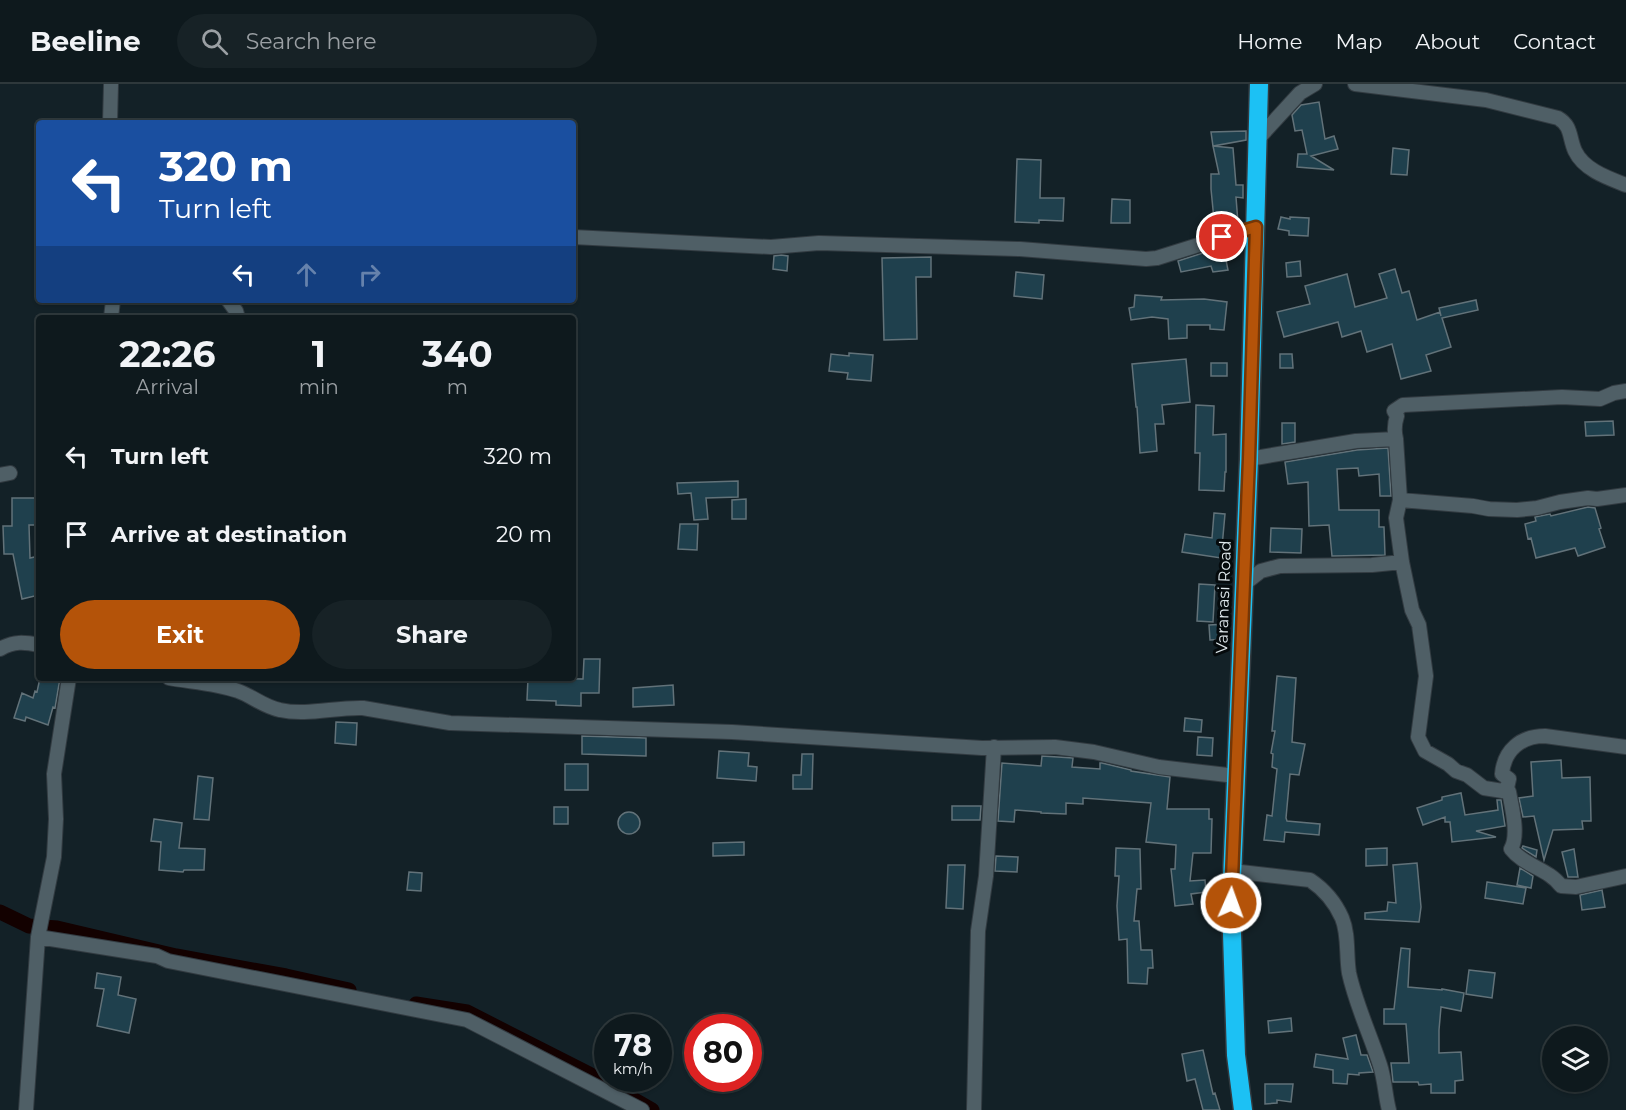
<!DOCTYPE html>
<html lang="en">
<head>
<meta charset="utf-8">
<style>
  body { margin:0; font-family:Montserrat,sans-serif; background:#172226; color:#f1f3f6; height:100vh; display:flex; flex-direction:column; font-size:22px; white-space:nowrap }
  * { box-sizing:border-box; margin:0 }
  p { font-size:20px; color:#9ba0a4 }
  .icon { flex:none; width:33px; height:33px; fill:none; stroke:currentColor; stroke-width:2; stroke-linecap:round; stroke-linejoin:round }
  .map { position:relative; flex:1; overflow:hidden }
  .side { position:absolute; left:36px; top:231px; width:540px; height:366px; display:flex; flex-direction:column; background:#0e191d; border-radius:6px; box-shadow:0 2px 4px #0004,0 0 0 2px #2e383b }
  .side>* { flex:none }
  .hud { position:absolute; left:36px; top:36px; width:540px; height:183px; border-radius:6px; box-shadow:0 2px 4px #0004,0 0 0 2px #2e383b; background:#1a4fa0; color:#fff; overflow:hidden }
  .controls { position:absolute; left:1542px; top:942px; display:grid; gap:12px }
  .controls a { display:grid; place-items:center; width:66px; height:66px; border-radius:50%; background:#0e191d; box-shadow:0 2px 4px #0004,0 0 0 2px #2e383b; font-size:30px }
  .speed { position:absolute; left:594px; top:930px; display:flex; gap:12px; font-size:30px; font-weight:700; text-align:center }
  .speed>* { display:grid; place-content:center; width:78px; height:78px; border-radius:50%; background:#0e191d; box-shadow:0 2px 4px #0004,0 0 0 2px #2e383b; line-height:1 }
  .speed small { font-size:15px; font-weight:400 }
  .speed .limit { border:9px solid #d22; background:#fff; color:#111 }
  .pin { position:absolute; display:grid; place-items:center; width:51px; height:51px; color:#fff; margin:-26px; border:3px solid #fff; border-radius:50%; box-shadow:0 2px 6px #0007 }
  .me { position:absolute; width:66px; margin:-33px; rotate:2deg; stroke-linejoin:round; filter:drop-shadow(0 0 4px #0008) }
  .turn { display:flex; align-items:center; gap:21px; height:126px; padding:0 24px; font-size:27px }
  .turn .icon { width:78px; height:78px; stroke-width:2.5 }
  .turn b { display:block; font-size:42px; line-height:51px }
  .lanes { display:flex; align-items:center; height:57px; padding:0 24px; background:#0003; justify-content:center; gap:30px; direction:ltr }
  .lanes .off { opacity:.35 }
  .eta { display:flex; justify-content:space-evenly; align-items:center; height:102px; text-align:center }
  .eta b { font-size:36px; font-weight:700; line-height:42px }
  .cta { display:flex; gap:12px; margin-top:auto; padding:12px 24px }
  .cta a { flex:1; height:69px; border-radius:36px; background:#b45309; color:#fff; font-size:24px; font-weight:700; line-height:69px; text-align:center }
  .cta a+a { background:#172226; color:#f1f3f6 }
  ul { padding:0; list-style:none }
  li { display:flex; align-items:center; gap:18px; height:78px; padding:0 24px }
  li div { flex:1 }
  li b { display:block; font-size:22px }
  li em { font-style:normal }
  header { display:flex; align-items:center; gap:36px; box-sizing:border-box; height:84px; padding:0 30px; background:#0e191d; border-bottom:2px solid #2e383b }
  header strong { font-size:28px }
  nav { display:flex; gap:33px; margin-inline-start:auto; font-size:21px }
  .search { width:420px; height:54px; background:#172226; display:flex; align-items:center; gap:15px; box-sizing:border-box; padding:0 21px; border-radius:33px; color:#9ba0a4; font-size:22px }
  .map>svg:first-child { display:block }
  .lines { fill:none; stroke-linecap:round; stroke-linejoin:round }
  .canal { stroke:#130100; stroke-width:15 }
  .building { fill:#1f404d; stroke:#627279; stroke-width:1.5 }
  .street-casing { stroke:#323b41; stroke-width:16 }
  .highway-casing { stroke:#323b41; stroke-width:21 }
  .street { stroke:#4f5f66; stroke-width:14 }
  .highway { stroke:#1cc1f4; stroke-width:18 }
  .route-casing { stroke:#753606; stroke-width:15 }
  .route { stroke:#b45309; stroke-width:10 }
  .labels { text-anchor:middle; stroke-width:6; stroke-linejoin:round; paint-order:stroke }
  .street-label { font-size:16px; fill:#e0e9ed; stroke:#050a0c }
</style>
</head>
<body>
<header>
<strong>Beeline</strong>
<div class="search"><svg class="icon" aria-label="search" viewBox="0 0 24 24"><circle cx="10" cy="10" r="6"/><path d="M15 15l6 6"/></svg>Search here</div>
<nav><a>Home</a><a>Map</a><a>About</a><a>Contact</a></nav>
</header>
<div class="map">
<svg width="1626" height="1026" viewBox="0 0 1626 1026">
  <rect width="100%" height="100%" fill="#132127"/>
  <g class="lines">
    <path class="canal" d="M0,828L29,842L57,844L176,872L286,892L349,906
      M416,920L467,928L589,990L652,1026"/>
  </g>
  <path class="building" d="M1319,18L1325,55L1334,52L1338,65L1311,72L1334,86L1297,83L1298,70H1307L1302,46L1295,47L1292,31L1301,21Z
    M1246,47V56L1213,62L1211,48Z
    M1213,62L1233,64L1236,101H1243V114L1236,113L1238,139L1215,146L1211,105V90H1219Z
    M1393,64L1409,66L1407,91L1391,90Z
    M1017,75L1041,76L1040,114H1064L1063,137L1039,136V139L1015,138Z
    M1112,115L1130,116V139H1111Z
    M1281,133L1290,135V133L1309,134L1308,152L1289,151V147L1278,145Z
    M1231,160L1233,169L1225,171L1228,186L1213,188L1211,182L1181,188L1178,177Z
    M781,171L788,172L787,187L773,185L774,172Z
    M931,173V193H916L917,255L884,256L882,174Z
    M1300,177L1301,192L1287,193L1286,179Z
    M1395,185L1402,209L1409,207L1417,236L1440,228L1441,232L1439,224L1476,216L1478,226L1442,234L1451,263L1426,271L1431,287L1401,295L1392,260L1367,268L1361,247L1342,253L1338,238L1284,253L1277,228L1310,220L1305,202L1347,190L1355,223L1387,214L1379,190Z
    M1016,188L1044,191L1042,215L1014,212Z
    M1135,211L1162,213L1161,216L1204,215L1227,218L1224,246L1210,245V241H1187V254L1169,255L1168,235L1152,233L1131,236L1129,224L1134,223Z
    M849,269L873,271L871,297L847,295L848,289L829,287L831,270L849,272Z
    M1280,270H1292L1293,284H1280Z
    M1186,275L1190,318L1162,321L1164,340H1155L1157,367L1140,369L1137,323H1136L1132,280Z
    M1211,279H1227V292H1211Z
    M1196,321L1214,322L1213,351L1226,350V388H1225L1224,407L1199,406L1200,369H1195Z
    M1613,337L1614,351L1586,352L1585,338Z
    M1282,339H1295V358L1282,360Z
    M1388,364L1391,412H1380L1379,390L1359,392L1358,384L1337,385L1339,426H1379V443H1384L1385,471L1332,472L1329,441L1309,442L1308,398L1288,400L1285,378L1357,366Z
    M738,397V413L706,414L708,435L694,436L691,409L678,410L677,399Z
    M12,414H39V441H29L30,474L39,472V511L22,515L13,470H4L3,442H12Z
    M746,415V435H732V416Z
    M1588,423L1595,424L1601,444L1599,445L1605,463L1578,472L1575,464L1536,474L1531,454L1528,455L1525,440L1536,437L1535,433L1550,430L1551,432Z
    M1214,429L1225,430L1221,474L1182,468L1185,450L1212,454Z
    M680,440H698L697,466L678,465Z
    M1271,444L1302,445L1301,469L1270,468Z
    M1199,500L1215,501L1213,538L1197,537Z
    M1227,540L1228,555L1210,556L1209,541Z
    M584,575H600L599,609H581V622L556,621V617L527,616L528,594L583,595Z
    M1277,592L1296,594L1292,658L1305,660L1299,691L1290,690L1286,734L1287,737L1320,740L1319,751L1285,748L1284,758L1264,756L1267,731L1272,732L1277,685L1272,683L1273,670L1271,669L1275,647H1272Z
    M40,594H60L55,624L53,623L48,641L26,633L25,637L14,634L22,609L33,614L35,607L37,608Z
    M673,601L674,621L633,623V604Z
    M1185,634L1202,636L1201,648L1184,647Z
    M336,638L357,639L356,661L335,659Z
    M582,652L646,654V672L582,670Z
    M1198,653L1213,654L1212,672L1197,671Z
    M719,667L749,669L748,682L757,683L756,697L717,694Z
    M802,670H813L812,705H793V691H801Z
    M1042,672L1073,674L1072,683L1100,685V679H1102L1131,686V687L1170,693L1167,725H1209V735H1212L1211,769H1193L1190,797L1205,796L1206,808L1191,810L1193,820L1175,822L1171,785H1175L1176,761L1146,758L1151,719L1083,714V720L1066,719V730L1041,729V728L1015,726L1014,738L998,737L1002,679L1041,682Z
    M1561,676L1562,694L1590,693L1591,737H1582L1583,745L1553,746L1544,776L1534,732L1523,733L1519,714L1533,712L1531,678Z
    M565,680H588V706H565Z
    M198,692L213,694L209,736L194,735Z
    M1461,709L1465,731L1498,726L1497,716H1501L1505,742L1476,747L1496,753L1452,758L1450,738H1445V733L1423,741L1417,724L1442,716V713Z
    M952,722H981L980,736H952Z
    M554,723H568V740H554Z
    M618 739a11 11 0 1 1 22 0a11 11 0 1 1-22 0Z
    M154,735L182,739L179,764L205,765L204,786H184L183,788L159,786L161,758L151,757Z
    M744,758V771L713,772V759Z
    M1523,762L1537,766L1536,773L1522,764Z
    M1116,764L1140,765L1141,805H1137L1134,837H1139L1141,866H1152L1153,884H1148L1147,900L1128,899L1127,855L1119,856L1117,822L1119,792H1115Z
    M1387,764V781L1366,782V765Z
    M1574,765L1578,793H1568L1562,768Z
    M996,772L1018,773L1017,788L995,787Z
    M1417,779L1421,823L1419,838L1365,835V829L1387,827L1388,818L1396,819L1393,781Z
    M948,781H965L963,825L946,824Z
    M1520,784L1533,792L1531,804L1517,801Z
    M409,788L422,789L421,807L407,806Z
    M1487,798L1526,804L1523,820L1485,814Z
    M1602,806L1605,823L1582,826L1580,811Z
    M1401,864L1410,865L1408,903L1442,906V905L1464,909L1461,927L1441,923L1439,946V969L1461,968L1463,996L1455,997V1009H1431V1000L1419,1001L1418,998H1393L1391,979H1409L1406,940H1384V925H1394Z
    M1469,886L1495,889L1492,914L1466,910Z
    M97,889L121,893L118,911L136,915L129,949L97,942L104,905L95,904Z
    M1291,934L1292,947L1269,949L1268,937Z
    M1356,951L1361,971H1367L1373,988L1359,989V991L1348,990L1347,1000L1333,999V986L1314,983L1316,970L1348,975L1343,954Z
    M1203,966L1213,1010L1215,1009L1220,1026H1203L1195,995L1187,997L1182,970Z
    M1265,1000H1293L1291,1018L1277,1016V1019L1265,1020Z"/>
  <g class="lines">
    <g class="street-casing">
      <path id="street" d="M1355,0L1486,16L1558,34C1572,42 1569,54 1575,67C1584,86 1608,94 1626,101
        M110,39L111,0
        M1256,57L1300,9L1315,0
        M573,153L771,163L819,159L1020,165L1146,175L1157,174L1256,143
        M228,216L236,227L238,234
        M111,234L113,216
        M1626,307L1614,309L1600,315L1562,313L1403,321L1394,327L1397,332C1394,341 1394,347 1396,355L1400,416L1396,434L1402,478L1412,526L1419,541L1426,592L1418,653L1425,667L1448,680L1456,687L1467,691L1484,704L1509,708L1507,704L1509,695L1502,690C1504,666 1521,652 1545,652L1626,663
        M1249,375L1356,357L1396,355
        M0,391L10,389
        M1400,416L1473,422L1489,425L1517,426L1537,424L1560,418L1588,414L1597,415L1626,411
        M1243,501L1261,487L1280,482L1372,481L1402,478
        M0,565C14,557 24,558 39,561
        M169,594C191,598 216,599 238,607C252,612 264,623 280,626C307,632 335,623 363,624L450,639L732,648L982,664L1055,663L1094,668L1159,683L1236,692
        M1509,708C1512,724 1519,751 1511,765C1524,782 1549,785 1561,802L1576,803L1626,792
        M1232,787L1310,796C1325,806 1335,818 1342,834C1349,851 1346,871 1349,889C1356,921 1370,950 1380,981C1385,996 1385,1011 1389,1026
        M38,853L157,872L168,877L467,936L642,1026
        M26,1026L38,853L54,773L56,735L54,690L69,594
        M974,1026L978,847L986,792L994,663"/>
    </g>
    <g class="highway-casing">
      <path id="highway" d="M1243,1026L1236,971L1231,819L1249,375L1259,0"/>
    </g>
    <use href="#street" class="street"/>
    <use href="#highway" class="highway"/>
  </g>
  <g class="lines">
    <g class="route-casing">
      <path id="route" d="M1222,153L1256,143L1249,375L1231,819"/>
    </g>
    <use href="#route" class="route"/>
  </g>
  <g class="labels">
    <g class="street-label">
      <text transform="translate(1223 513) rotate(-88)" y="6">Varanasi Road</text>
    </g>
  </g>
</svg>
<div class="controls">
<a><svg class="icon" aria-label="layers" viewBox="0 0 24 24"><path d="M12 4l9 5-9 5-9-5zM3 14l9 5 9-5"/></svg></a>
</div>
<div class="speed"><div>78<small>km/h</small></div><div class="limit">80</div></div>
<div class="pin" style="left:1222px;top:153px;background:#d93025"><svg class="icon" aria-label="arrive" viewBox="0 0 24 24"><path d="M6 21V4h12l-3 4 3 4H6"/></svg></div>
<svg class="me" style="left:1231px;top:819px" viewBox="-20 -20 40 40"><circle r="17" fill="#b45309" stroke="#fff" stroke-width="3"/><path d="M0-11L8 9 0 5-8 9z" fill="#fff"/></svg>
<div class="hud">
<div class="turn"><svg class="icon" aria-label="left" viewBox="0 0 24 24"><path d="M17 20v-9H6M10 6l-5 5 5 5"/></svg><div><b>320 m</b>Turn left</div></div>
<div class="lanes"><svg class="icon" aria-label="left" viewBox="0 0 24 24"><path d="M17 20v-9H6M10 6l-5 5 5 5"/></svg><svg class="icon off" aria-label="ahead" viewBox="0 0 24 24"><path d="M12 20V5M6 11l6-6 6 6"/></svg><svg class="icon off" aria-label="right" viewBox="0 0 24 24"><path d="M7 20v-9h11M14 6l5 5-5 5"/></svg></div>
</div>
<section class="side">
<div class="eta">
<div><b>22:26</b><p>Arrival</p></div>
<div><b>1</b><p>min</p></div>
<div><b>340</b><p>m</p></div>
</div>
<ul>
<li><svg class="icon" aria-label="left" viewBox="0 0 24 24"><path d="M17 20v-9H6M10 6l-5 5 5 5"/></svg><div><b>Turn left</b></div><em>320 m</em></li>
<li><svg class="icon" aria-label="arrive" viewBox="0 0 24 24"><path d="M6 21V4h12l-3 4 3 4H6"/></svg><div><b>Arrive at destination</b></div><em>20 m</em></li>
</ul>
<div class="cta"><a>Exit</a><a>Share</a></div>
</section>
</div>
</body>
</html>
